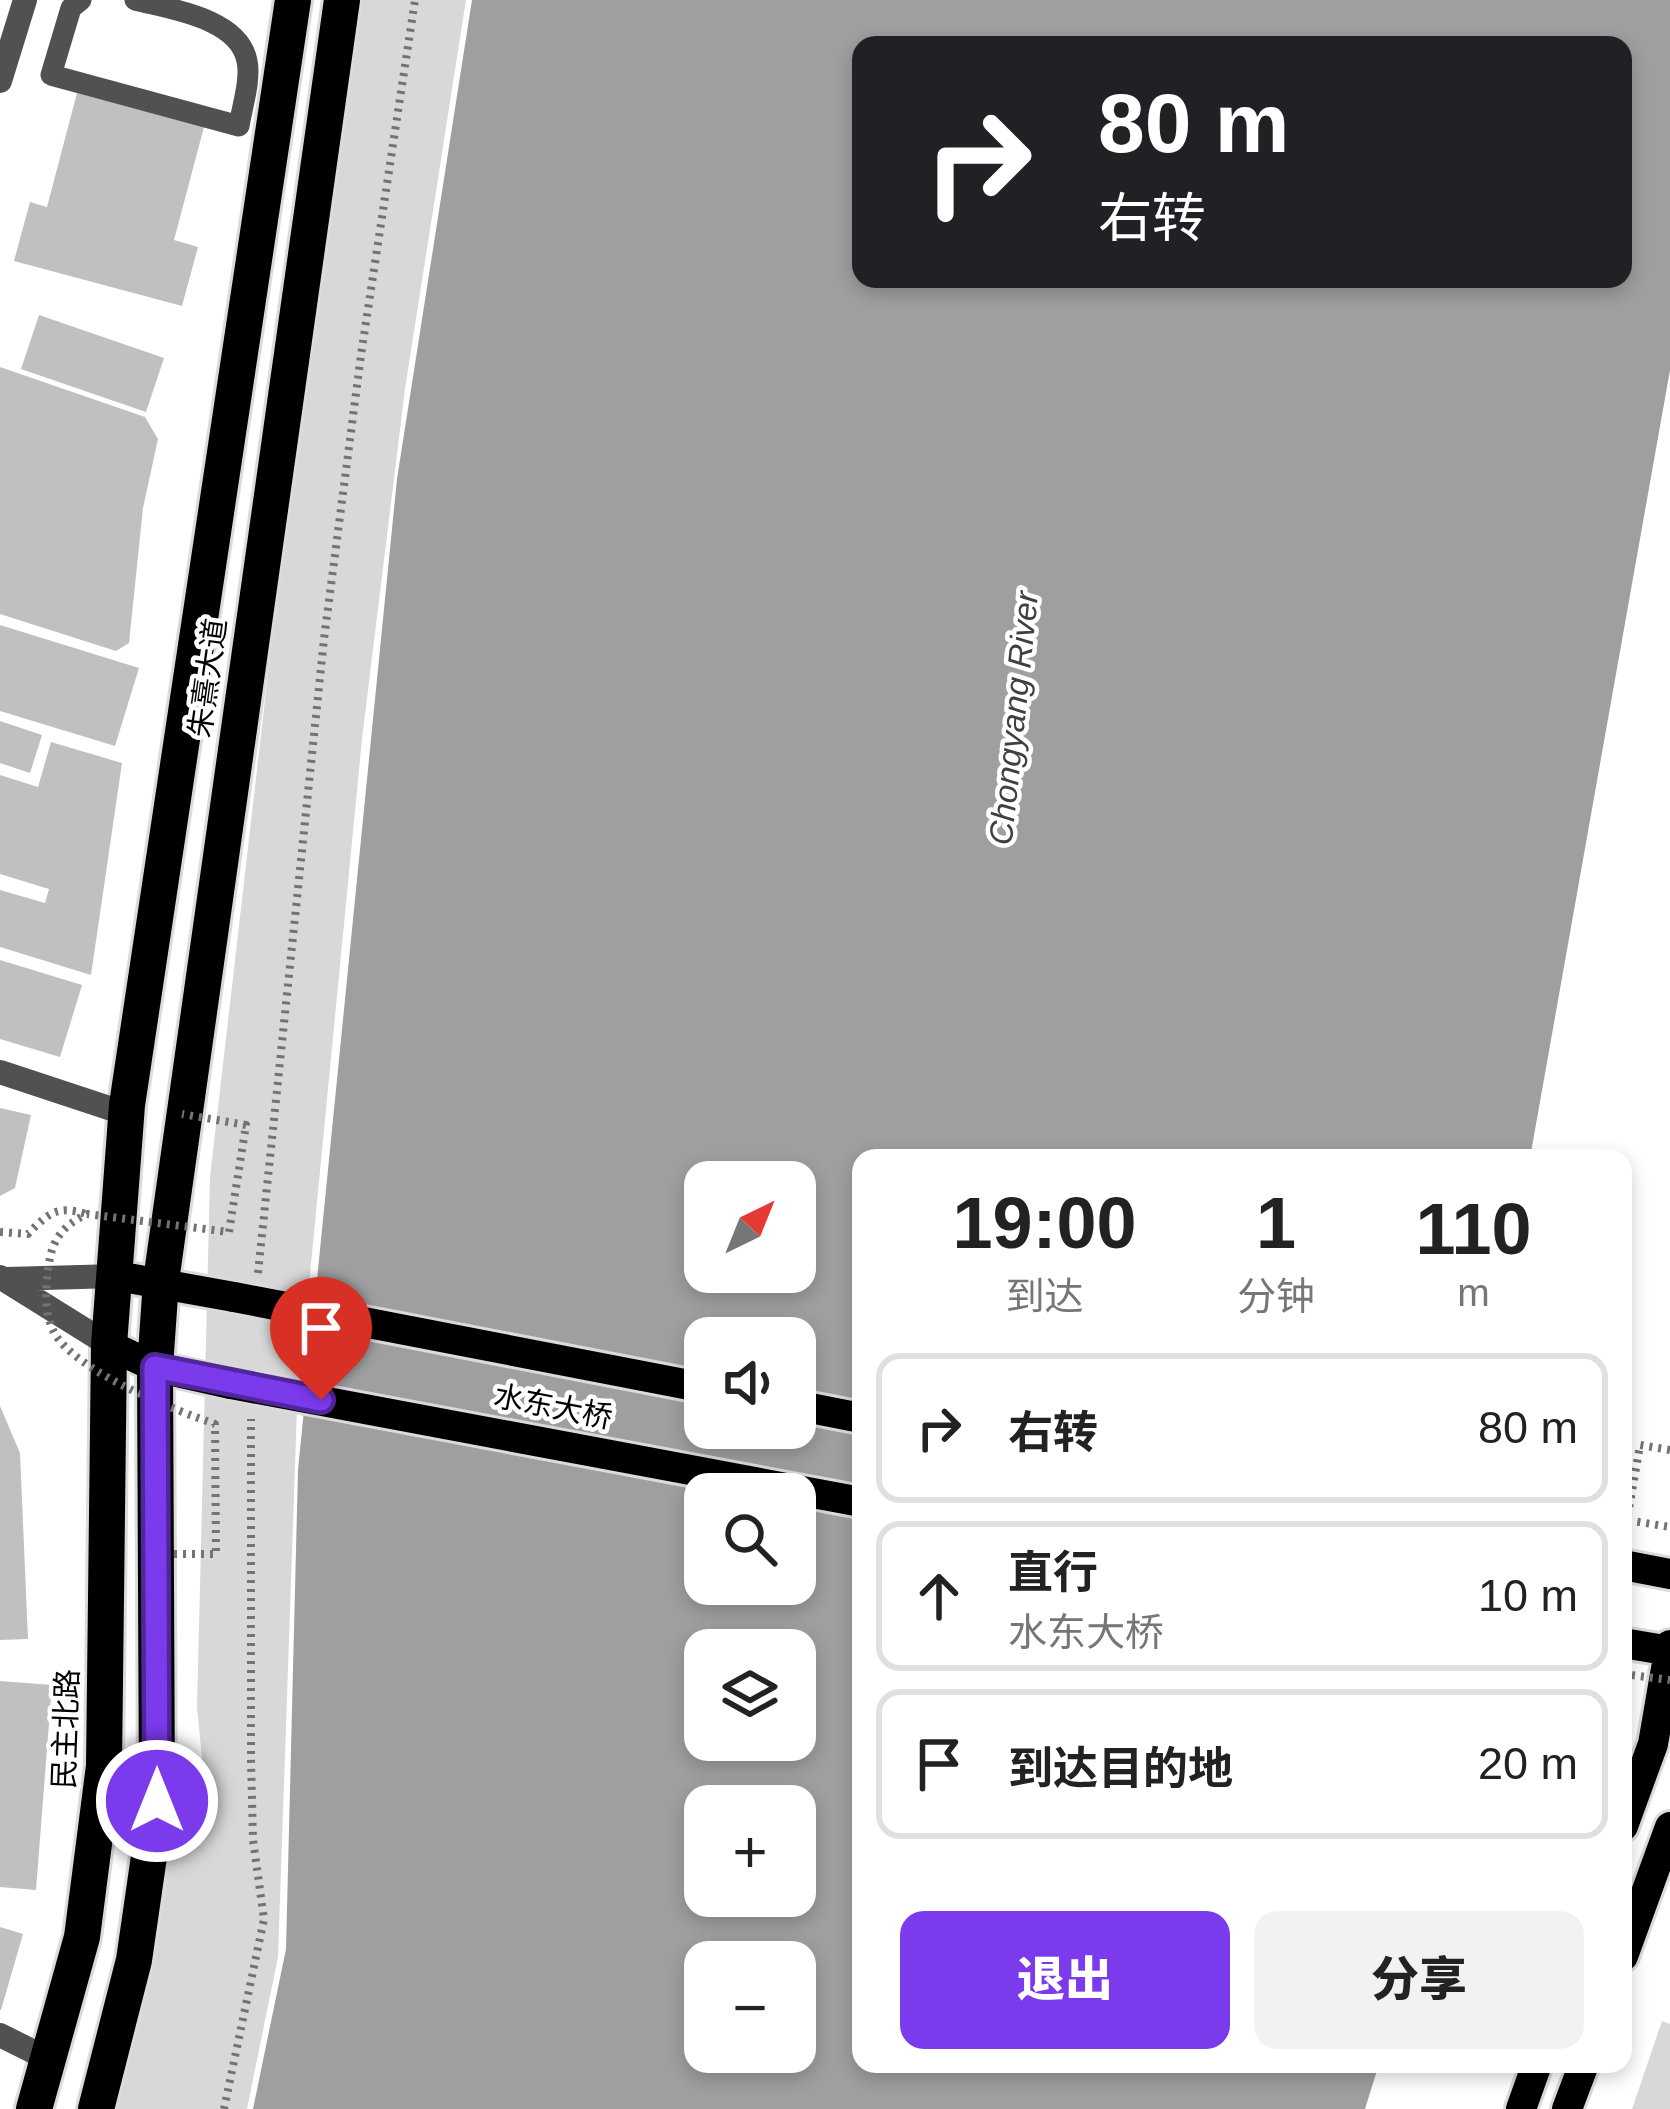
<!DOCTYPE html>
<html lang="zh">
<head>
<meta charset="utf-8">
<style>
  body { margin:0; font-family:Helvetica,"Noto Sans SC",sans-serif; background:#f2f2f2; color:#222; height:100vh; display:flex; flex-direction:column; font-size:45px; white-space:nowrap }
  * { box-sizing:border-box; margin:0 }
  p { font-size:39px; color:#767676 }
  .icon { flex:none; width:66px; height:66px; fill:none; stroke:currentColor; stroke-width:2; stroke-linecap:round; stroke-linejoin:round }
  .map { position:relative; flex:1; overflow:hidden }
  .panel { position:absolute; left:852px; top:1149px; width:780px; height:924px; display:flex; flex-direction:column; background:#fff; border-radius:24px; box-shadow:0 6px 18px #0003 }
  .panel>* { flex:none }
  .banner { position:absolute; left:852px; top:36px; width:780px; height:252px; border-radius:24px; box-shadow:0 6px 18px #0003; background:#202124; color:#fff; overflow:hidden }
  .needle { width:78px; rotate:43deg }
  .fabs { position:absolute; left:684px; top:1161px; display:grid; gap:24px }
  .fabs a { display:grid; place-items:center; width:132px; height:132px; border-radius:24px; background:#fff; box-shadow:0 6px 18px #0003; font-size:60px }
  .pin { position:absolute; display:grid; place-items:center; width:102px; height:102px; color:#fff; margin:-123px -51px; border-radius:50% 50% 50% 0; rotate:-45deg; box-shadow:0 0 12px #0007 }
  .pin .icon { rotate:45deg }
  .me { position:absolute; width:132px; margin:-66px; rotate:0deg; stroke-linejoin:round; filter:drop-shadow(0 0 9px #0008) }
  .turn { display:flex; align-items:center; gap:42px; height:252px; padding:0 48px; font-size:54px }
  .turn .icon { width:156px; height:156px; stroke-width:2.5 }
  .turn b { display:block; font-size:84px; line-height:102px }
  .eta { display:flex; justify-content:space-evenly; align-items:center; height:204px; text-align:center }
  .eta b { font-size:72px; font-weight:800; line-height:84px }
  .action { display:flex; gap:24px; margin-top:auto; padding:24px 48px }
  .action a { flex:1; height:138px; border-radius:24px; background:#7c3aed; color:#fff; font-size:48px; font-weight:800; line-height:138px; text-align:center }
  .action a+a { background:#f2f2f2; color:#222 }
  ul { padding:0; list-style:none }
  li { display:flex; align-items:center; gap:36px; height:150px; margin:0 24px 18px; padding:0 24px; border:6px solid #e0e0e0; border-radius:24px }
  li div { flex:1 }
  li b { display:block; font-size:45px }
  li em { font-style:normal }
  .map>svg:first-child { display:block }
  .green { fill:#d8d8d8 }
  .water { fill:#9f9f9f; fill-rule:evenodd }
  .building { fill:#c0c0c0 }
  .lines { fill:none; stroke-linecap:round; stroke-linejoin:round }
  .primary-casing { stroke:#dbdbdb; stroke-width:36 }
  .highway-casing { stroke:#dbdbdb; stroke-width:42 }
  .path { stroke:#737373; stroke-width:8; stroke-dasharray:3 6; stroke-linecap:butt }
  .lane { stroke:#515151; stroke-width:21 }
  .street { stroke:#515151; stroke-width:24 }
  .primary { stroke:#000; stroke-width:30 }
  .highway { stroke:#000; stroke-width:36 }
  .primary-bridge-casing { stroke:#dbdbdb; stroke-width:36; stroke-linecap:butt }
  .path-bridge { stroke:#737373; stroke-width:8; stroke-dasharray:3 6; stroke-linecap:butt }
  .primary-bridge { stroke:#000; stroke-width:30 }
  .route-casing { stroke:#51269a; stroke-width:30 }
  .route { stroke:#7c3aed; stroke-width:21 }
  .labels { text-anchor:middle; stroke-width:9; stroke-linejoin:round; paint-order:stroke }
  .street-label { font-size:30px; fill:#000; stroke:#fff }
  .water-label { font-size:33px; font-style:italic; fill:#404040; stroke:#fff }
</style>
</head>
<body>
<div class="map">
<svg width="1670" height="2109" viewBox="0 0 1670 2109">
  <rect width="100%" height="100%" fill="#fff"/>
  <path class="green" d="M357,0H466L405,389L362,739L297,1408L278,1957L247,2109H112C141,2002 178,1891 171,1779L204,1777L197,1708L210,1177L311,301Z
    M1662,2021L1670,2024V2109H1632Z"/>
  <path class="water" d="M472,0H1670V370L1530,1158H861V2064H1379L1365,2109H253L286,1949L298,1470L397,479ZM861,45H1623V279H861ZM705,1182H795V1272H705ZM705,1338H795V1428H705ZM705,1494H795V1584H705ZM705,1650H795V1740H705ZM705,1806H795V1896H705ZM705,1962H795V2052H705Z"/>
  <path class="building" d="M77,93L204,127L174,240L198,247L182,306L14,261L30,202L47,207Z
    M39,315L164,358L146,412L21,369Z
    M0,367L145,417L158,439L143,508L129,643L116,651L0,614Z
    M0,625L139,668L115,746L0,711Z
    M0,721L42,735L30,773L0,763Z
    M51,742L122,763L91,975L0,947V890L45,903L49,889L0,874V775L38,787Z
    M0,960L82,985L60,1057L0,1039Z
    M0,1108L31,1115L15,1188L0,1196Z
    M0,1406L20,1453L28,1639L0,1640Z
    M0,1681L52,1685L36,1890L0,1887Z
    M0,1927L23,1934L1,2010H0Z"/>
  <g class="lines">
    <g class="primary-casing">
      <path id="primary" d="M117,1276L234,1297
        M109,1345L155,1367L231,1384
        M795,1405L861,1418
        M1623,1565L1670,1574
        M1623,1643L1670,1651
        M1623,1826L1653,1744L1670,1645
        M1623,1956L1670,1827
        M1521,2109L1537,2064
        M1567,2109L1584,2064"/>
    </g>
    <g class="highway-casing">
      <path id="highway" d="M34,2109L82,1937L104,1766L109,1345L127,1105L293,0
        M96,2109L134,1960L157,1801L155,1367L161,1281L342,0"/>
    </g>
    <path class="path" d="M0,1232L28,1234C48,1213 58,1205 86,1214
      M258,1273L324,639L361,355L415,0
      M1670,1450L1640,1445L1627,1520L1670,1527
      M224,2109L264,1919L253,1840L251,1759V1419"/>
    <path class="lane" d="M81,0L71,8L51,75L239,126C242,107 251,80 247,61C239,18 170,9 135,0"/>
    <path class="street" d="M0,81L25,0
      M0,1072L127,1114
      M0,1277L109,1345
      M7,1279L117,1276
      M0,2035L48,2059"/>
    <use href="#primary" class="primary"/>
    <use href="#highway" class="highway"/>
    <g class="primary-bridge-casing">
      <path id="primary-bridge" d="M234,1297L705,1388
        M231,1384L861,1502"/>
    </g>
    <path class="path-bridge" d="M156,1554H216L215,1424C172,1409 90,1377 60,1341C44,1322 45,1294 48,1271C51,1242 60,1227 87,1214L229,1232L246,1125L182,1114
      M1623,1674L1670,1680"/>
    <use href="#primary-bridge" class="primary-bridge"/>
  </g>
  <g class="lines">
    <g class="route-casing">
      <path id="route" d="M157,1801L155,1367L321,1400"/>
    </g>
    <use href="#route" class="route"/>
  </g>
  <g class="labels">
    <g class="street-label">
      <text transform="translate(208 678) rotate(-82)" y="10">朱熹大道</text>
      <text transform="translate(553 1407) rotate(11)" y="10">水东大桥</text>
      <text transform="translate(66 1729) rotate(-88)" y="10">民主北路</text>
    </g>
    <g class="water-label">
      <text transform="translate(1013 718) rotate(-84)" y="12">Chongyang River</text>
    </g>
  </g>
</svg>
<div class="fabs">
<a><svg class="needle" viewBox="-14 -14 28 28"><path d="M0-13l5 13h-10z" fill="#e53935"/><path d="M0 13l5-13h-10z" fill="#767676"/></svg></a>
<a><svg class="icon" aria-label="sound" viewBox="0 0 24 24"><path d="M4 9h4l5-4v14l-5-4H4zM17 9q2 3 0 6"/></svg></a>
<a><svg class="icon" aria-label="search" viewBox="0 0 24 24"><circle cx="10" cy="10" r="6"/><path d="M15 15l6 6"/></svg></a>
<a><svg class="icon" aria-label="layers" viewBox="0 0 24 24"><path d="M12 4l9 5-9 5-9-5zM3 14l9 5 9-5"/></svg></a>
<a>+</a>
<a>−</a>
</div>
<div class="pin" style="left:321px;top:1400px;background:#d93025"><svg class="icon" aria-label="arrive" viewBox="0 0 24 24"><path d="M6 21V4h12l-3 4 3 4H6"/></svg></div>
<svg class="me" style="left:157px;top:1801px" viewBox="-20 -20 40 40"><circle r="17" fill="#7c3aed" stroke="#fff" stroke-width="3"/><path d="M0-11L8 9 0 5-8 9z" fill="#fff"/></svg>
<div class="banner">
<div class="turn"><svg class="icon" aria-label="right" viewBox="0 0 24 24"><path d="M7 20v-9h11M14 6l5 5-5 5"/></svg><div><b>80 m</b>右转</div></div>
</div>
<section class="panel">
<div class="eta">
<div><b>19:00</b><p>到达</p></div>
<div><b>1</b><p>分钟</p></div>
<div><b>110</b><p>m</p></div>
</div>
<ul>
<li><svg class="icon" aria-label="right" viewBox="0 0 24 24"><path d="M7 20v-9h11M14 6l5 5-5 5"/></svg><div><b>右转</b></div><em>80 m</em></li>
<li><svg class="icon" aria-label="ahead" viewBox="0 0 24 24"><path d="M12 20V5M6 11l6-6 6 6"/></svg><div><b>直行</b><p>水东大桥</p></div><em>10 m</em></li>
<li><svg class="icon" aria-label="arrive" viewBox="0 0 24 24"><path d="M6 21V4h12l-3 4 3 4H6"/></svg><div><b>到达目的地</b></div><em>20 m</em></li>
</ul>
<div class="action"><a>退出</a><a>分享</a></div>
</section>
</div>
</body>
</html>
